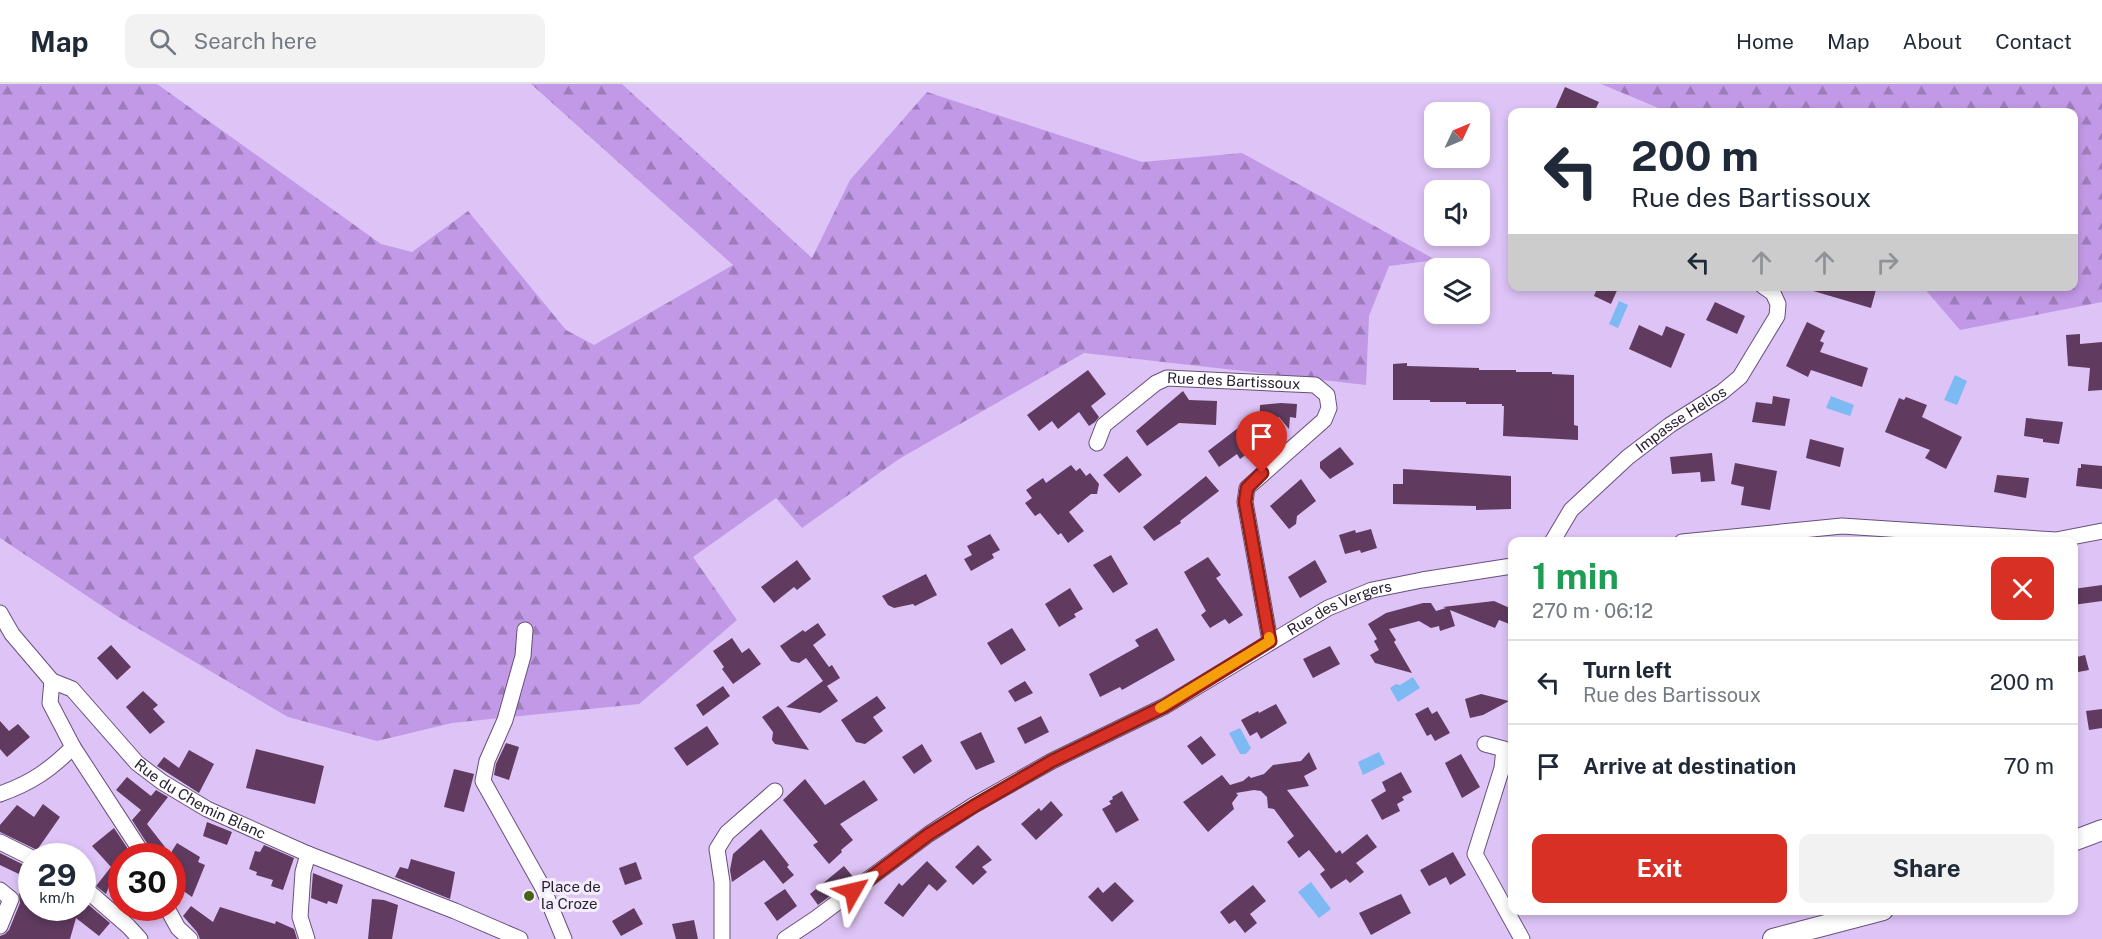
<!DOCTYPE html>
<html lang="en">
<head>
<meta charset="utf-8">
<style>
  body { margin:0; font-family:"Public Sans",sans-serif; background:#f2f2f3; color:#1f2937; height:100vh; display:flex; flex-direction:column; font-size:22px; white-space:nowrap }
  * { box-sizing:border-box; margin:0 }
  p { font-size:20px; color:#747a83 }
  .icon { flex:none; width:33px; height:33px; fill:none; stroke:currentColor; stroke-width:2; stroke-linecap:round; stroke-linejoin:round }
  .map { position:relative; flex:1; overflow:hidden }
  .drawer { position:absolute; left:1508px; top:453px; width:570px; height:378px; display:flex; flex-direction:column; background:#fff; border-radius:12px; box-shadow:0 3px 9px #0003 }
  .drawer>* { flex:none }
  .guide { position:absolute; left:1508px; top:24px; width:570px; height:183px; border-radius:12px; box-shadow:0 3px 9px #0003; background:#fff; color:#1f2937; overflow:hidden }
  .needle { width:39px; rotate:46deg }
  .tools { position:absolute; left:1424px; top:18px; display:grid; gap:12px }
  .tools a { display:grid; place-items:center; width:66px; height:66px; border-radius:12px; background:#fff; box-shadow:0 3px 9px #0003; font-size:30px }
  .speed { position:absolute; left:18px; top:759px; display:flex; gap:12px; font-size:30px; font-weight:700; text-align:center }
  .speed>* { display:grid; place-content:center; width:78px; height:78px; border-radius:50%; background:#fff; box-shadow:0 3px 9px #0003; line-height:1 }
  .speed small { font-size:15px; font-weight:400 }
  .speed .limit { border:9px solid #d22; background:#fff; color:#111 }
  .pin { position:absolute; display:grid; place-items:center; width:51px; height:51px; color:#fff; margin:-62px -26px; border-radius:50% 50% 50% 0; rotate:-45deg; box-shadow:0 0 6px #0007 }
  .pin .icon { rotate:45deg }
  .me { position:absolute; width:66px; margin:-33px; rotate:53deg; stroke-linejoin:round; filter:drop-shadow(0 0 4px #0008) }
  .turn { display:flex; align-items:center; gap:21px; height:126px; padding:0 24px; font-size:27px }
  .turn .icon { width:78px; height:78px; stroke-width:2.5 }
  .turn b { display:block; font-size:42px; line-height:51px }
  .lanes { display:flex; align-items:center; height:57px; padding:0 24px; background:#0003; justify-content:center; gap:30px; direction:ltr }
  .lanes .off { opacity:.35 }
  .round { display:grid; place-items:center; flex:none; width:63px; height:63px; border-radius:12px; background:#f2f2f3 }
  .head { display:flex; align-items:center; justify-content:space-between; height:102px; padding:0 24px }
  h1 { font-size:36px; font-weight:700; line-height:45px; color:#1e9e55 }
  .primary-button { display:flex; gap:12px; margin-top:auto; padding:12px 24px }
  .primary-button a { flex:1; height:69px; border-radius:12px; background:#d93025; color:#fff; font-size:24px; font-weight:700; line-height:69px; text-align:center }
  .primary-button a+a { background:#f2f2f3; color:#1f2937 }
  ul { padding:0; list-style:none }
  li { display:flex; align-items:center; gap:18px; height:84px; padding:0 24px; border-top:2px solid #e0e1e3 }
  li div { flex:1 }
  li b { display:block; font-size:22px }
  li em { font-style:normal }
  header { display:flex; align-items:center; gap:36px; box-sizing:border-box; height:84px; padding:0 30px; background:#fff; border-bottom:2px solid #e0e1e3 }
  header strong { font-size:28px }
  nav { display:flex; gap:33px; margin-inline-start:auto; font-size:21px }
  .search { width:420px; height:54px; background:#f2f2f3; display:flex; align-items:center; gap:15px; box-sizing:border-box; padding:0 21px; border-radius:12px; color:#747a83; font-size:22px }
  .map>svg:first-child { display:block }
  .forest { fill:url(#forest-firs) }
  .water { fill:#7db9f3 }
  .building { fill:#603b5f }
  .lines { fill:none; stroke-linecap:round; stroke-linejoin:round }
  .minor-casing { stroke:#68507d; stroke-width:17 }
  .tertiary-casing { stroke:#68507d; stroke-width:22 }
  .minor { stroke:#fff; stroke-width:15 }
  .tertiary { stroke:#fff; stroke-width:20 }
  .route-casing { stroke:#8d1f18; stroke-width:15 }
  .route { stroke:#d93025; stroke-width:10 }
  .slow { stroke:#f59e0b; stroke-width:10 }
  .poi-dot { fill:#476416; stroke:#f4edfc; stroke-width:2 }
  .labels { text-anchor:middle; stroke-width:6; stroke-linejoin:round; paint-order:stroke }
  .street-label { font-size:15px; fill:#2a2033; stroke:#f4edfc }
  .poi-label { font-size:15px; fill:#2a2033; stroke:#f4edfc; text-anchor:start }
</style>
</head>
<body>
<header>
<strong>Map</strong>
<div class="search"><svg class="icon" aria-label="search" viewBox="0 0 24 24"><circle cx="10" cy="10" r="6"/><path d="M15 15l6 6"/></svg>Search here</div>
<nav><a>Home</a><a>Map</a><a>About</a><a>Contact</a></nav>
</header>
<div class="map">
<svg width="2102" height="855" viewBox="0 0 2102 855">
  <defs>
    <pattern id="forest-firs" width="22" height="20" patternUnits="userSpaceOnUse" patternTransform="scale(1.5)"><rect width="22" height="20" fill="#c299e6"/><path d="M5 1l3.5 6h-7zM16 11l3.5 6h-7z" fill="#9e7cbb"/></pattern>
  </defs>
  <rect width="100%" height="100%" fill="#ddc3f6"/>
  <path class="forest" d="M0,0H157L381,160L412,168L468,127L566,246L594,261L733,181L531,0H622L812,174L850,96L927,8L1142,78L1242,69L1436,176L1389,182L1369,232L1366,301L1084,269L899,375L802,444L776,414L693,473L737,536L639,620L452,639L377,657L288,633L117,532L0,454Z
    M1601,0H2102V218L1960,246L1923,203L2073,202V28H1668Z"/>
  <path class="water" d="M1619,217L1628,221L1618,244L1609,240Z
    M1955,291L1967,297L1957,321L1944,316Z
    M1831,312L1854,321L1850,332L1826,324Z
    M1413,593L1420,604L1398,618L1390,604L1396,600L1400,601Z
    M1240,644L1251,664L1246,670H1240L1229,649Z
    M1379,668L1385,680L1363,691L1358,678Z
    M1311,798L1331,825L1319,834L1298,808Z"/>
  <path class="building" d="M1565,3L1599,18L1594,28H1554Z
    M1598,202H1619L1611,220L1594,212Z
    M1810,202H1877L1871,224L1810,206Z
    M1715,218L1745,232L1737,250L1706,236Z
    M1807,238L1825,247L1820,257L1824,259L1820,268L1868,284L1862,303L1811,286L1808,293L1786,282Z
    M1639,241L1662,252L1666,242L1685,250L1671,284L1629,265Z
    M2080,250V260L2102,258V306L2088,307L2090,284L2068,282L2066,251Z
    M1407,279V282L1479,284V286H1516V288H1552V290L1574,291V341L1578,342V356L1503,352L1504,322H1502V320H1466V318H1430V316H1393V280Z
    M1088,286L1106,310L1091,322L1099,333L1095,338L1089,342L1079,328L1058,345L1052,337L1039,347L1027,331Z
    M1183,307L1189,316L1217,317L1216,341L1179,339L1147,362L1136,347Z
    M1773,312L1790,315L1785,342L1752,338L1756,318L1772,320Z
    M1906,313L1927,321L1922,333L1962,353L1946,385L1925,374L1930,366L1885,348L1899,314L1904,316Z
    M1281,319L1297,320L1296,334L1290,333L1289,345L1279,333L1259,349L1260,321Z
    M2026,334L2063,338L2059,360L2043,358V355L2024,352Z
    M1238,344L1255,364L1240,375L1237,370L1219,383L1208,367Z
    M1810,355L1844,364L1840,383L1806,374Z
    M1340,363L1354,380L1330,395L1320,384V378Z
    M1712,369L1715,397L1701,398L1700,388L1672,390L1670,373Z
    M1127,372L1142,391L1119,409L1103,391Z
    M1735,379L1777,387L1770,426L1741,421L1744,403L1731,400Z
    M2081,380L2102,382V405L2076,402L2078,384H2081Z
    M1071,381L1076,387L1080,384L1086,392L1090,389L1099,400L1097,410H1091L1069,428L1084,447L1068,459L1061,449L1058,451L1040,429L1035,432L1025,419L1032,414L1026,406L1043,394L1046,399Z
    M1403,385L1511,392V425L1476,426V422L1393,420V400H1403Z
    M1997,391L2029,394L2026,414L1994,408Z
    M1206,392L1219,407L1180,437L1181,439L1154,457L1143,443Z
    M1301,395L1316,417L1297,432L1296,440L1289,445L1270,422Z
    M1371,445L1377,464L1361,469L1360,466L1345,470L1339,451L1355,446L1356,449Z
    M990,450L1000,466L992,470L994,474L971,487L964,475L972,471L967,462Z
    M1111,471L1128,500L1113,509L1093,481Z
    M1208,473L1221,491L1216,494L1243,531L1229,540L1225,535L1210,544L1201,531L1206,527L1184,488Z
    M797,476L811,495L797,506L794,503L774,519L761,503Z
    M1315,476L1327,498L1300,514L1288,493Z
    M926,490L937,511L915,522L913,520L894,524L888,521L882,512Z
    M2102,501V517L2073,521V505Z
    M1070,504L1083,525L1074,530L1076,533L1059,543L1045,520Z
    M1494,517L1512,525V541L1499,536L1495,544L1450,526L1455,542L1440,547L1439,542L1431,544L1419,537L1389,545L1396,556L1394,558L1412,589L1375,579L1370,571L1379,566L1374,557L1377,555L1368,540L1386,529L1423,519H1431L1436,527L1446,524L1443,523Z
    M818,539L826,551L813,561L829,583L832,581L840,594L827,602L838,617L820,629L786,623L823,597L806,574L799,579L791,577L780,562L803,546L805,548Z
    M1012,544L1026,566L1001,581L987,559Z
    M1157,544L1175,576L1122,606L1120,603L1100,613L1089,590L1139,562L1135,556Z
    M732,554L742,569L749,564L761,580L733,600L722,585L724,583L713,567Z
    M111,561L131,583L117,596L97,574Z
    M1330,562L1340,580L1313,594L1303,575Z
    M2085,571L2089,586L2073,589V574Z
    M1025,597L1033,609L1015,618L1008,607Z
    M723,602L730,612L703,632L696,621Z
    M143,607L158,621L153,625L165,638L150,650L126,623Z
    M1481,610L1509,617L1483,631L1470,634L1465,615Z
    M877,612L886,624L873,633L883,647L865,660L856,658L841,636Z
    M1276,620L1287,639L1261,655L1257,648L1250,652L1241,636L1258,627L1259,629Z
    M778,622L782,626L809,666L775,660L772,656L773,648L762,633Z
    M1428,623L1432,630L1437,627L1450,649L1435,657L1431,650L1427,652L1415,630Z
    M2102,625V644L2089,646L2086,627Z
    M1041,632L1049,648L1025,660L1017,644Z
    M0,637L9,647L18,640L30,653L7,673L0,665Z
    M707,642L719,660L687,682L674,664Z
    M981,648L995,678L976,686L960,658Z
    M1201,652L1216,671L1202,681L1187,662Z
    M506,659L519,663L509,696L494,691L496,680Z
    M922,660L932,677L914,690L902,673Z
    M256,665L324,682L315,720L246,704Z
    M189,666L214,680L199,709L157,682L164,673L179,684Z
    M1309,668L1317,685L1304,692L1309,702L1287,706L1336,769L1340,766L1342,770L1367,750L1377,763L1356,779L1364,788L1350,799L1346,795L1331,805L1320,790L1325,786L1309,766L1299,774L1287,758L1294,752L1274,725L1268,724L1267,713L1261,707L1254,706L1236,709L1238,711L1232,719L1234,725L1208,748L1183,718L1222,691L1230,701L1243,697L1249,692L1251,694L1264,690L1273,681L1301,677Z
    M1461,670L1480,703L1462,714L1445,679Z
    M454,685L474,690L464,728L444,723Z
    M1401,688L1412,708L1402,713L1404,716L1397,720L1400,727L1382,736L1371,716L1386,707L1382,698Z
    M127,693L151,712L156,706L168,713L147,740L172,772V767L177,759L200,773L198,778L205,781L192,813L175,801L178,795L172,791V772H154L152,767L132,736L141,726L116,706Z
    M805,695L825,721L864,696L878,716L840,740L853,756L841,766L842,768L829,780L813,761L818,758L783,716Z
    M1122,707L1139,736L1116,749L1102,725L1111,720L1109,717L1113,715L1112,713Z
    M1051,717L1063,731L1036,756L1021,740L1039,724L1041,727Z
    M43,720L60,733L37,766L0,748V741L17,721L34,733Z
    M207,738L232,748L227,761L203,752Z
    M114,744L130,768L125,772H122V795L115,787L106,810L96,802L111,783L92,762Z
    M761,745L789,781L787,783L794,791L783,800L764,776L732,798L730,786L733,770Z
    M264,761L294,774L283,806L271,802L273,796L256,791L257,788L249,785L255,767L260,768Z
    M978,761L992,776L982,783L987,788L973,801L955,783Z
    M1453,768L1466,791L1450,801L1446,793L1429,802L1420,786Z
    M0,769L28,783L23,792L0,781Z
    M411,775L455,788L450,815L395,793L400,783L408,785Z
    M927,777L947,797L937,807L929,800L903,833L884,819L899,799L902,802Z
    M636,778L642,795L625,801L619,784Z
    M844,782L854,794L818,821L810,810Z
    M32,789V824H82L84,817L110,839L99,852L76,834L70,855H0V852L5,850L9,846L20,819L19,810Z
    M313,789L343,801L337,820L328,817L327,820L311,814Z
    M1115,798L1134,817L1112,838L1088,813L1098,803L1103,809Z
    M1253,801L1266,817L1250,830L1257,839L1245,849L1235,836L1229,840L1220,828Z
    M785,805L797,822L777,837L764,819Z
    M1401,810L1411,829L1371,851L1359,829Z
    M372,815L384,816L398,821L392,855H368Z
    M191,822L213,838L220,823L275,840L276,837L294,845L297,855H200L197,848L183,832Z
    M634,824L643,840L621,852L612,837Z
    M694,836L698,855H676L672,840Z"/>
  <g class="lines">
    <g class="minor-casing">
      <g id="minor">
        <path id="s1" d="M1097,359L1104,341L1156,299L1167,294L1315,301L1327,311L1329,324L1324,336L1247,404L1245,418L1270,557"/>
        <path id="s2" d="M1552,458L1571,426L1628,373L1670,341L1722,308L1740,293L1777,232L1778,220L1773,209L1763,202"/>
        <path d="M1682,458L1842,442L2056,456L2102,447"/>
        <path id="s3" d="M0,529L12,550L52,597L72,605L137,679L162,698L207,725L308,770L455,827L520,855"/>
        <path d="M525,546L523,572L505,636L487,677L483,697L543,804L564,855"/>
        <path d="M1485,660L1504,665L1502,684L1475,770L1522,855"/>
        <path d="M73,663L144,772"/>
        <path d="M0,710C31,699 50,686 73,663L50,619L52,597"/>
        <path d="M0,758L32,774"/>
        <path d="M82,802L128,842L140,855"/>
        <path d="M0,806L11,815L0,842"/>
        <path d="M167,824L178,844L190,855"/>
        <path d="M307,855L300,833L303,788L308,770"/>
        <path d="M722,855V798L717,765L727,749L775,707"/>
        <path id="s4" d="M785,855L815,835L929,750L974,721L1052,677L1165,622L1328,524L1372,506L1422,496L1512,482"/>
      </g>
    </g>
    <g class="tertiary-casing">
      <path id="tertiary" d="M2073,757L2102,746
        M1773,855L1883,826"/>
    </g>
    <use href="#minor" class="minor"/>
    <use href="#tertiary" class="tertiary"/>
  </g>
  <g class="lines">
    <g class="route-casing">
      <path id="route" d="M853,807L929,750L974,722L1052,677L1165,622L1270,557L1245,418L1247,404L1262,389"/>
    </g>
    <use href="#route" class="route"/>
    <path class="slow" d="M1160,624L1270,557L1269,553"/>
  </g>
  <circle class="poi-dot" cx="529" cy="812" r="6"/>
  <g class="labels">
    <g class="street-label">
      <text dy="5" stroke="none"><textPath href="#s1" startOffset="165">Rue des Bartissoux</textPath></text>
      <text dy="5" stroke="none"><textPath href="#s2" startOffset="180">Impasse Helios</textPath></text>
      <text dy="5" stroke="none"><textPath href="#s4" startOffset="648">Rue des Vergers</textPath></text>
      <text dy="5" stroke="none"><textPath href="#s3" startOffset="279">Rue du Chemin Blanc</textPath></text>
    </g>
    <g class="poi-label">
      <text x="541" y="808">Place de<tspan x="541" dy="17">la Croze</tspan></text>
    </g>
  </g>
</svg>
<div class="tools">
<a><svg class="needle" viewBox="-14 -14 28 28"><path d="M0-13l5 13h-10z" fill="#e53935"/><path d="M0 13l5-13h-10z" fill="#747a83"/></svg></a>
<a><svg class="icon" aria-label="sound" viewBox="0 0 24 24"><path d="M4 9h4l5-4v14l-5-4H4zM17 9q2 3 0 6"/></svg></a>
<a><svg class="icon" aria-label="layers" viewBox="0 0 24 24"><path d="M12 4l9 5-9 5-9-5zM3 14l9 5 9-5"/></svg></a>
</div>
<div class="speed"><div>29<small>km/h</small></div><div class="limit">30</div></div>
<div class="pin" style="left:1262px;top:389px;background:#d93025"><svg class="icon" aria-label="arrive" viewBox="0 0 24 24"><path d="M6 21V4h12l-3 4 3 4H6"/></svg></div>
<svg class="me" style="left:853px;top:807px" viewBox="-20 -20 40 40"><path d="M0-17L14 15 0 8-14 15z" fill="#d93025" stroke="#fff" stroke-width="4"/></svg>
<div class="guide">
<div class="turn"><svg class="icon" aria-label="left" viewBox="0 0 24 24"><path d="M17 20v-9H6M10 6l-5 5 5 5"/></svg><div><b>200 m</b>Rue des Bartissoux</div></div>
<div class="lanes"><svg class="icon" aria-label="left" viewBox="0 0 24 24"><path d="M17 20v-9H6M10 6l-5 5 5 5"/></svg><svg class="icon off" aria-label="ahead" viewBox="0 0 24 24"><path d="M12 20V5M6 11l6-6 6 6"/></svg><svg class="icon off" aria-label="ahead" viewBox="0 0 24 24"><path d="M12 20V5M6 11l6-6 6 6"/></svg><svg class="icon off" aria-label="right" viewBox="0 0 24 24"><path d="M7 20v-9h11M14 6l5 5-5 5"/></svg></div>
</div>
<section class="drawer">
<div class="head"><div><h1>1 min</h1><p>270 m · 06:12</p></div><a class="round" style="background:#d93025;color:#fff"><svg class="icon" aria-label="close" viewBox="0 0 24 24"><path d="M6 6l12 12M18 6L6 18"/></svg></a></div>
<ul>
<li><svg class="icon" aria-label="left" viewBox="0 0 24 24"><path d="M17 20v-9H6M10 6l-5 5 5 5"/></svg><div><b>Turn left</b><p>Rue des Bartissoux</p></div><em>200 m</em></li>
<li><svg class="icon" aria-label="arrive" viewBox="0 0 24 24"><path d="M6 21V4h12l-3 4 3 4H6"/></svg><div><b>Arrive at destination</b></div><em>70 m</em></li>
</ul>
<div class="primary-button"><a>Exit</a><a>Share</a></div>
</section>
</div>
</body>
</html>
